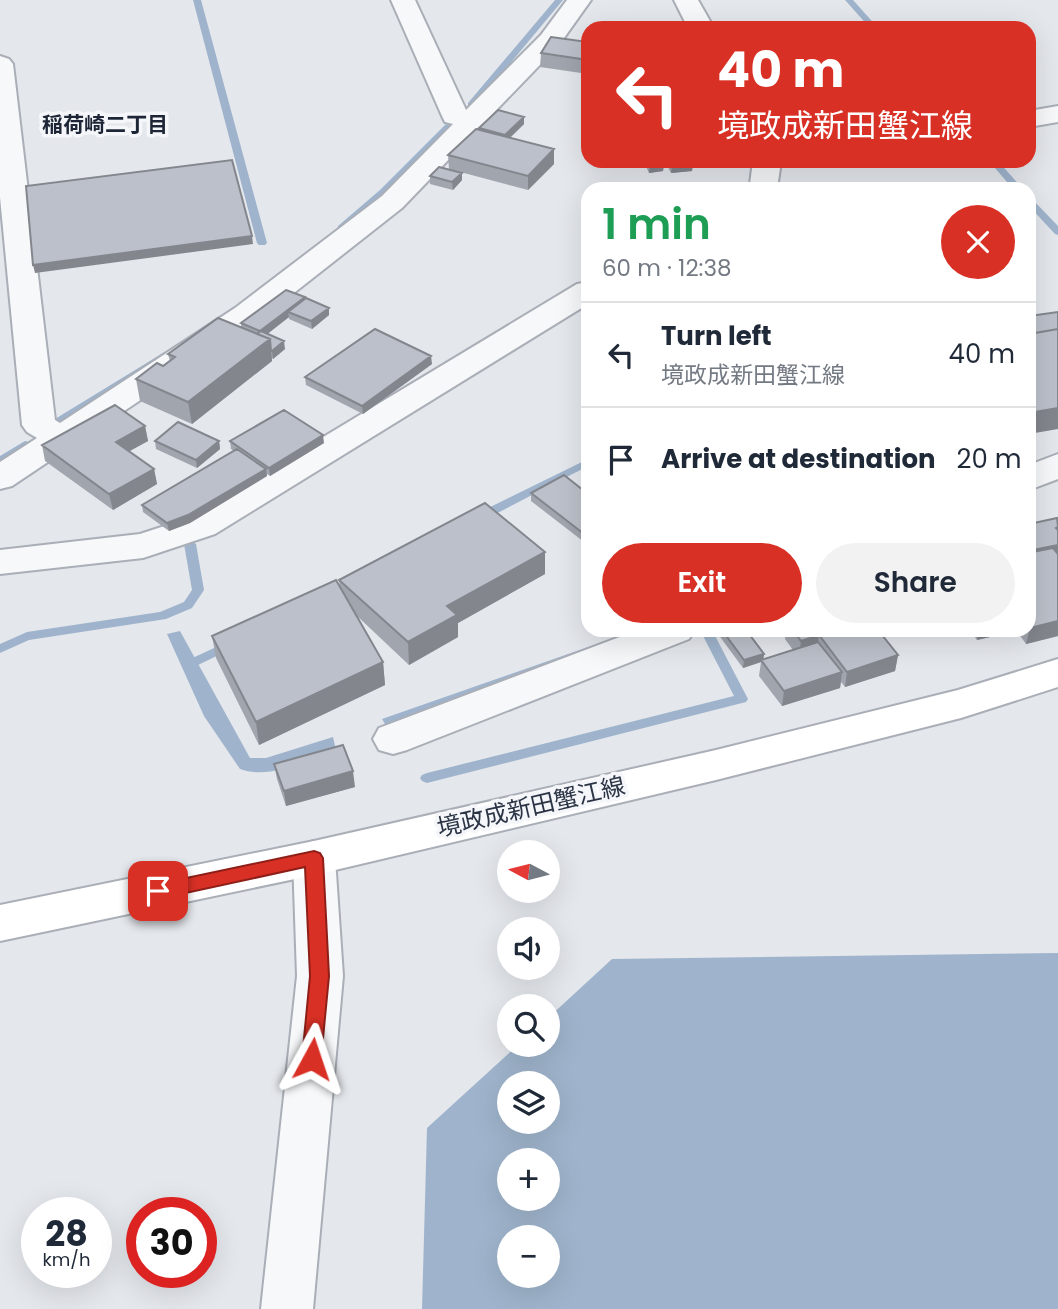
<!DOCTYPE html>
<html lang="en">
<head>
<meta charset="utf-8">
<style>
  body { margin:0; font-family:Poppins,"Noto Sans JP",sans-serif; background:#f2f2f3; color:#1f2937; height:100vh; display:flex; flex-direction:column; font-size:26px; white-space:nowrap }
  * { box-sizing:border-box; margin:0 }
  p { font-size:23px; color:#747a83 }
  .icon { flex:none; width:38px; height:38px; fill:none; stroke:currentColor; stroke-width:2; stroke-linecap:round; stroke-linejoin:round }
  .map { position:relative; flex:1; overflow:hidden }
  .panel { position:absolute; left:581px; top:182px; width:455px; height:455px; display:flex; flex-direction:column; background:#fff; border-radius:21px; box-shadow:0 7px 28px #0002 }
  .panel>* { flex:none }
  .top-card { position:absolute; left:581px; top:21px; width:455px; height:147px; border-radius:21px; box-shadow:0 7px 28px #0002; background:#d93025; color:#fff; overflow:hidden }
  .needle { width:46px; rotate:277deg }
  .fabs { position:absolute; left:497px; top:840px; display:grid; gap:14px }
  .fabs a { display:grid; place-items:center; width:63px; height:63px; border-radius:50%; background:#fff; box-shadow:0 7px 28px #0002; font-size:35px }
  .speed { position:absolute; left:21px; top:1197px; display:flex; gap:14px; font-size:35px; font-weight:700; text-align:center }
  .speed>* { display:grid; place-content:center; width:91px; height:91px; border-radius:50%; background:#fff; box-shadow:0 7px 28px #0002; line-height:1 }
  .speed small { font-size:18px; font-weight:400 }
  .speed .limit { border:10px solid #d22; background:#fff; color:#111 }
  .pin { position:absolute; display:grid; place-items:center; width:60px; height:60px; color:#fff; margin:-30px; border-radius:14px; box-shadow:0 4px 10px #0006 }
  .me { position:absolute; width:77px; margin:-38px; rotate:5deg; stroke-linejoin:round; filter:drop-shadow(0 0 5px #0008) }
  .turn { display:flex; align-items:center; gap:24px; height:147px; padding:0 21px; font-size:32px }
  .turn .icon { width:91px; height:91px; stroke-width:2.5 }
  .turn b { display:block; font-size:49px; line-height:60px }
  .round { display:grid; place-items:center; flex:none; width:74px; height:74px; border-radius:37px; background:#f2f2f3 }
  .summary { display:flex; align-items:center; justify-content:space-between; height:119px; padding:0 21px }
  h1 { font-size:42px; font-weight:600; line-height:52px; color:#1e9e55 }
  .action { display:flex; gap:14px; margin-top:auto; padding:14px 21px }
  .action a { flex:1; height:80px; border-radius:42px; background:#d93025; color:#fff; font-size:28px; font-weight:600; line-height:80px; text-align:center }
  .action a+a { background:#f2f2f3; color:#1f2937 }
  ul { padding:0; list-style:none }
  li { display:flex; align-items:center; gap:21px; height:105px; padding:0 21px; border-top:2px solid #e0e1e3 }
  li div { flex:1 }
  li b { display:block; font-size:26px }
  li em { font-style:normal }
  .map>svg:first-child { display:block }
  .water { fill:#9fb4cc; fill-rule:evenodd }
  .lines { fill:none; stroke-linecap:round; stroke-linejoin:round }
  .stream { fill:#9fb4cc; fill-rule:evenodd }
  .minor-casing { stroke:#a9aeb7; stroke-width:4 }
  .secondary-casing { stroke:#a9aeb7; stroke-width:4 }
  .minor { fill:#f7f8fa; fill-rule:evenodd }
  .secondary { fill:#fff; fill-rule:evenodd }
  .wall { fill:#a1a5ae }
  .shaded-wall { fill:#83868d }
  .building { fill:#bbc0ca; stroke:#83868d; stroke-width:2 }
  .route { fill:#d93025; stroke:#8d1f18; stroke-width:2 }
  .labels { text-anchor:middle; stroke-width:7; stroke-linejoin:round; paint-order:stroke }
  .far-neighbourhood-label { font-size:21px; font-weight:bold; fill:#1d2536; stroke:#f4f6f9 }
  .street-label { font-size:24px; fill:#2b3445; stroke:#f4f6f9 }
</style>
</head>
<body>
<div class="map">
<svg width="1058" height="1309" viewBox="0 0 1058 1309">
  <rect width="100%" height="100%" fill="#e4e7ec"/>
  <path class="water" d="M637,630H664L388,729L382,719Z
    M180,631L250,758H266L333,737L336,750C307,760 270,780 240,769L204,716L167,634Z
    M1058,953V1309H422L427,1128L518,1045H548V1018L612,959ZM509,1083H548V1122H509ZM509,1160H548V1199H509ZM509,1237H548V1276H509Z"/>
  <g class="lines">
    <path class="stream" d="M193,0H201L267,243L265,245H259L257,243Z
      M555,0H563L474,107H468V103Z
      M845,0H853L878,28H870Z
      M446,124L453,126L386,194L344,230H338V226L380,190Z
      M989,161H998L1023,189H1013Z
      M1029,198L1032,199L1058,226V235L1055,234L1029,206Z
      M176,345L181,348L180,350L64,421L60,422L55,419Z
      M25,441L29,442L30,444L29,446L0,464V456Z
      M588,459V466L484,520H476L474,517L476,514Z
      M190,540L196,544L204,590L192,608L166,619L29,640L0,653V644L27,632L160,612L184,602L192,590L184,544Z
      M700,630H712L748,699L746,702L427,783L422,781L420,778L422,775L427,773L734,696Z
      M227,642L233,646L231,649L194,667L190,668L184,664L186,661Z"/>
    <g class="minor-casing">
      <path id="minor" d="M391,0H415L466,110L541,35L567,0H591L559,45L402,208L257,322L12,486L0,489V462L37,438L27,432L22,425L0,197V56L9,59L13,64L55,420L60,423L235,308L382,196L453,124L445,122L442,116Z
        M674,0H698L714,28H688Z
        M1058,106V122L1029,127V111Z
        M753,161H781L777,189H747L750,184Z
        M588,282V304L215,534L143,558L0,574V550L140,534L189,518L577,284Z
        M1058,454V479L1029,490V465Z
        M638,630H695L689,639L407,750L393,754L379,750L373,739L379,728Z
        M314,841L329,846L335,858L343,976L313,1309H261L297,976L293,858L299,846Z"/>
    </g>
    <g class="secondary-casing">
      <path id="secondary" d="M1058,659V687L961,718L716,780L314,875L0,941V905L314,841L716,750L958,690Z"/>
    </g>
    <use href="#minor" class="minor"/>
    <use href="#secondary" class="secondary"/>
  </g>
  <path class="wall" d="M588,42V74L540,67L541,53Z
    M524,117V124L510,138L554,149V164L528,190L449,169L448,155L479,130V128Z
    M645,161H662L664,164L663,171L649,173L645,164Z
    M665,161H691L693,163L692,171L671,173Z
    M462,173V180L453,190L430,184V176Z
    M305,297V299L329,308V315L312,329L289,319V317L267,334L285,349L273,359L272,358V361L192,424L140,401L136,379L163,366L170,361L168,354L241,328V323Z
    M432,364L363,414L306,385L305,377Z
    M145,426L148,441L129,451L154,469L157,484L113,510L45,461L42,445Z
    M155,441H219L220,449L197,468L156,449Z
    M230,441L324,443L270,476L267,474V476L190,523L169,531L143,512L142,505L234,451L231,449Z
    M531,493L588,494V545L531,501Z
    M1058,519V553H1057L1058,554V636L1026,644L1016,630H1029V524Z
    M545,574L458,623V637L409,665L356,615L383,662L385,685L259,745L216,658L212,636L340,588L339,580Z
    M715,630H746L764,654L763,659L793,650L785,639L786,630H878L898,655L895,671L845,687L841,682L840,688L782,706L759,676L761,662L743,668Z
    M970,630H1004L1003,634L977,640Z
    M274,764L355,787L286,806L277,779Z"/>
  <path class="shaded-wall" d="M524,117V124L505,142V135Z
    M554,149V164L528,190V176Z
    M693,163L692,171L671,173L672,166Z
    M664,164L663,171L649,173L650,165Z
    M462,173V180L453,190L452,182Z
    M252,236L253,244L35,273L33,265Z
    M305,297V305L288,312L289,317L261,339L260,331Z
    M329,308V315L312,329L311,321Z
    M270,339L272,361L192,424L188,402Z
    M284,341L285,349L273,359L272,351Z
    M431,356L432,364L363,414L362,406Z
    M1058,408V429L1029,434V413Z
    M145,426L148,441L119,457L116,442Z
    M323,435L324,443L270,476L269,468Z
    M219,441L220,449L197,468L196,460Z
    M154,469L157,484L113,510L109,494Z
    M266,469L267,476L190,523L169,531L167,523Z
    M1058,545V553L1031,558L1033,550Z
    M545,552V574L458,623V637L409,665L408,642L447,606Z
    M1058,621V636L1026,644L1030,628Z
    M987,630H1004L1003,634L977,640L979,632Z
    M819,635L817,651L799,657L801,641Z
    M764,654L763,662L761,660V662L743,668L744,660Z
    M898,655L895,671L845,687L847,672Z
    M383,662L385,685L259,745L256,722Z
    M842,672L840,688L782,706L784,691Z
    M353,771L355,787L286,806L284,791Z"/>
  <path class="building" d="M551,37L588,42V60L541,53Z
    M498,110L524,117L505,135L479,128Z
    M476,129L554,149L528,176L448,155Z
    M232,160L252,236L33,265L26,186Z
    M647,161H662L664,164L650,165Z
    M669,161H691L693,163L672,166Z
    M439,167L462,173L452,182L430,176Z
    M286,290L305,297L260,331L241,323Z
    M306,298L329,308L311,321L288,312Z
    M1058,312V329L1029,334V316Z
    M218,318L270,339L188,402L136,379L157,363L163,366L175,357L168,354Z
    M375,329L431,356L362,406L305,377Z
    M1058,329V408L1029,413V334Z
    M261,331L284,341L272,351H271L270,339L257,334Z
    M115,405L145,426L116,442L154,469L109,494L42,445Z
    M284,410L323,435L269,468L230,441Z
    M178,422L219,441L196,460L155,441Z
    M237,449L266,469L188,515L167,523L142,505Z
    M564,475L588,494V537L531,493Z
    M485,503L545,552L447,606L457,615L408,642L339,580Z
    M1057,518L1058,527L1056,528L1058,530V545L1033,550L1029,545V524Z
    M1029,546L1033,552L1053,548L1058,554V621L1030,628Z
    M336,580L383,662L256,722L212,636Z
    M722,630H746L764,654L744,660Z
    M793,630H878L898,655L847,672L819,635L801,641Z
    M818,642L842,672L784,691L761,660Z
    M343,745L353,771L284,791L274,764Z"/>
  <path class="route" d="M314,851L320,853L323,858L329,976L321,1059L318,1065L312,1068L305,1065L302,1059L310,976L305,867L158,899L152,897L149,891L152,886L158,884Z"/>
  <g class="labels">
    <g class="far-neighbourhood-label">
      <text x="105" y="132">稲荷崎二丁目</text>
    </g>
    <g class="street-label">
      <text transform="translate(531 807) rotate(-13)" y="8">境政成新田蟹江線</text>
    </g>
  </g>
</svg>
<div class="fabs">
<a><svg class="needle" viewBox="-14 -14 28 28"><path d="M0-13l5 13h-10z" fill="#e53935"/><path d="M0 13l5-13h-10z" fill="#747a83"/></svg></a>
<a><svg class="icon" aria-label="sound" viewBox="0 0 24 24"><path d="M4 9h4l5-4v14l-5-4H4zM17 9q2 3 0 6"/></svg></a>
<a><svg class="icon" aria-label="search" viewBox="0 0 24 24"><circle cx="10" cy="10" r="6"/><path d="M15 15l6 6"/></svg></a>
<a><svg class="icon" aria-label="layers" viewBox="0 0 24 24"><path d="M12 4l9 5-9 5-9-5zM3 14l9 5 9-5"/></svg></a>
<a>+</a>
<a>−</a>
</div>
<div class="speed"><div>28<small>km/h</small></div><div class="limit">30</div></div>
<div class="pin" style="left:158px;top:891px;background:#d93025"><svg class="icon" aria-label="arrive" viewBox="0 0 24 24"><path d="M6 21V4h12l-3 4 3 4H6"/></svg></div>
<svg class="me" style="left:312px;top:1059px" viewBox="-20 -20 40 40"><path d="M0-17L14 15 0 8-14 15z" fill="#d93025" stroke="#fff" stroke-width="4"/></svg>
<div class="top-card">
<div class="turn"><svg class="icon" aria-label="left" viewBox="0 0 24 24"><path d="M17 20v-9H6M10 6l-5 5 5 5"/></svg><div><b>40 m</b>境政成新田蟹江線</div></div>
</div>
<section class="panel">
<div class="summary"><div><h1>1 min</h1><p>60 m · 12:38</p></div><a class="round" style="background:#d93025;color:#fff"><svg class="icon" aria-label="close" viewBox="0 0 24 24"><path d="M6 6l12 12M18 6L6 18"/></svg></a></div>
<ul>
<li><svg class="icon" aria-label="left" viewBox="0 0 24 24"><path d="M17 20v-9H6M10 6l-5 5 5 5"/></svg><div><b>Turn left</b><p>境政成新田蟹江線</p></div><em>40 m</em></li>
<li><svg class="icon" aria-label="arrive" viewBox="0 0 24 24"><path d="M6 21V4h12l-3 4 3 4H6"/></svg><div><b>Arrive at destination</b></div><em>20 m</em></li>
</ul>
<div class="action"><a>Exit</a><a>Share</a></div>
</section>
</div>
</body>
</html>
